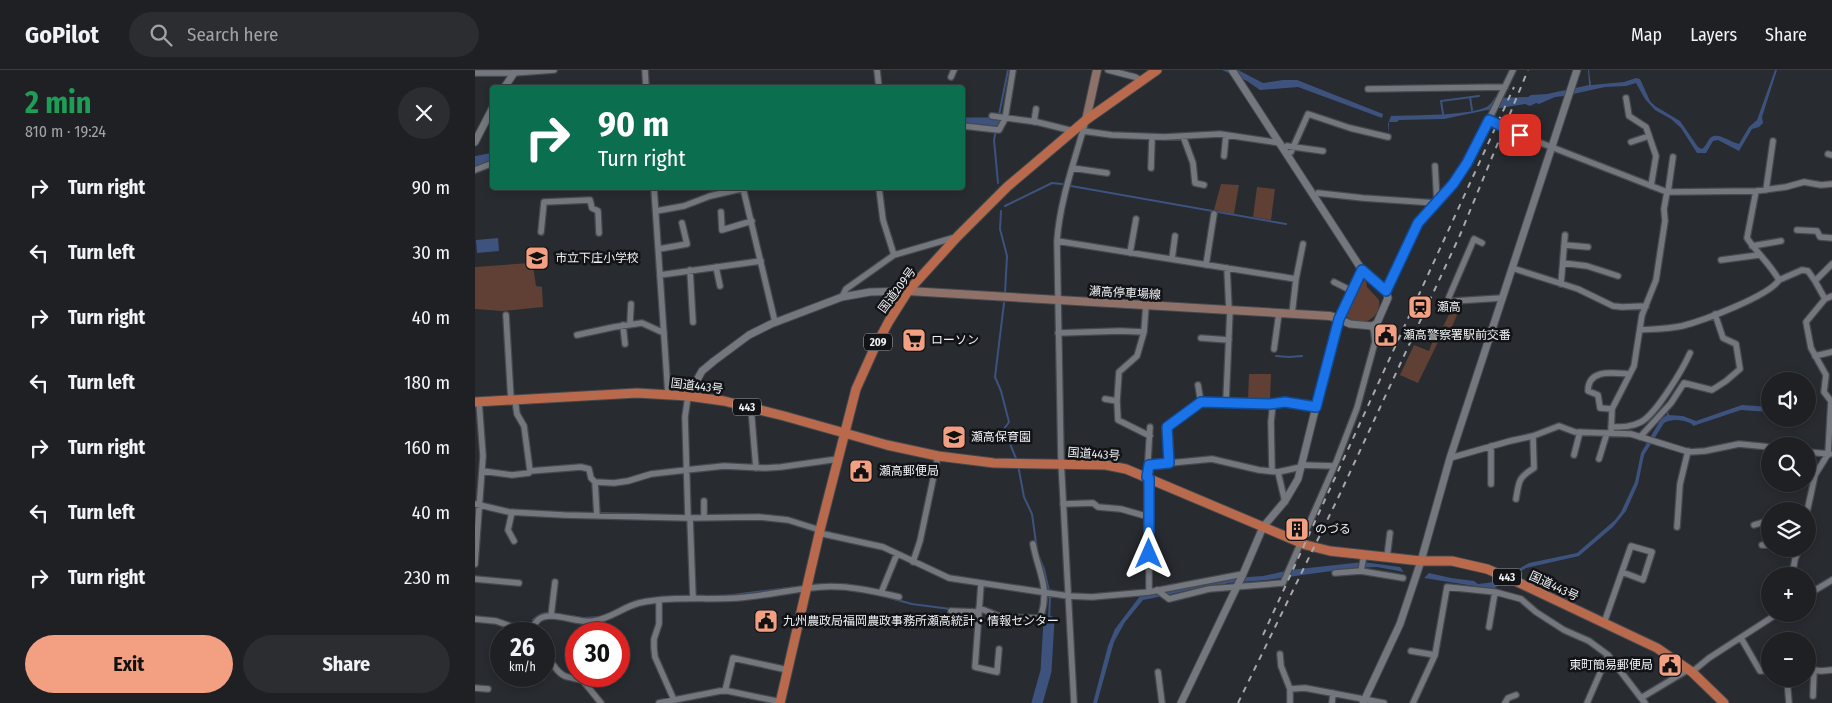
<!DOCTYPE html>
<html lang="en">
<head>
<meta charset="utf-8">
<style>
  body { margin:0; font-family:"Fira Sans Condensed","Noto Sans JP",sans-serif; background:#2b2d31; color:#f1f3f6; height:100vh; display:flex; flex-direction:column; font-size:19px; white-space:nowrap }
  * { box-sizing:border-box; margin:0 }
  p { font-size:16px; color:#a1a3a6 }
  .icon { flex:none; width:28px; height:28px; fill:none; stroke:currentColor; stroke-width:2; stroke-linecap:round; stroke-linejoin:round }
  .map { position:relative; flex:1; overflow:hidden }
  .sheet { display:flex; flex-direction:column; background:#1e2024; width:475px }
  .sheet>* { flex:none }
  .top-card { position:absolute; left:15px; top:15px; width:475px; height:105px; border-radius:5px; box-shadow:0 2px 8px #0003,0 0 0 1px #3c3e41; background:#0b6e4f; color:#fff; overflow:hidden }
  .buttons { position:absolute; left:1286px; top:302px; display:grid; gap:10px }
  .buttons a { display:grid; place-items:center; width:55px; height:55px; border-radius:50%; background:#1e2024; box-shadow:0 2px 8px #0003,0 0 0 1px #3c3e41; font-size:25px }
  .speed { position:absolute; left:15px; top:552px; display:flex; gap:10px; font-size:25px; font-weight:700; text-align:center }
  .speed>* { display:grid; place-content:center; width:65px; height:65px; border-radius:50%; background:#1e2024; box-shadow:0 2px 8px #0003,0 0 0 1px #3c3e41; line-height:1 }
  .speed small { font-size:12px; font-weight:400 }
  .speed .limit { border:8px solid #d22; background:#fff; color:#111 }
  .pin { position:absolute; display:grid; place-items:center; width:42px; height:42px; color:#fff; margin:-21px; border-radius:10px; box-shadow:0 2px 8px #0006 }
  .me { position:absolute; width:55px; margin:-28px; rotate:0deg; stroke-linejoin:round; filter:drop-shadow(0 0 4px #0008) }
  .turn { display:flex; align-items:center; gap:18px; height:105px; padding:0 25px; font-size:22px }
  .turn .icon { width:65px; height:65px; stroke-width:2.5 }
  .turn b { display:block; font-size:35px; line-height:42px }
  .round { display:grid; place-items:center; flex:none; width:52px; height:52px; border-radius:26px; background:#2b2d31 }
  .summary { display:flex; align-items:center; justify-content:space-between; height:85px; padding:0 25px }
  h1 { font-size:30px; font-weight:700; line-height:38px; color:#1e9e55 }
  .action { display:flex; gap:10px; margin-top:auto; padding:10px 25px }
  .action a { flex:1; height:58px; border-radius:30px; background:#f3a082; color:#111; font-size:20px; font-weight:700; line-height:58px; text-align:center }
  .action a+a { background:#2b2d31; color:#f1f3f6 }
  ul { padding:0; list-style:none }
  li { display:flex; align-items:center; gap:15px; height:65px; padding:0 25px }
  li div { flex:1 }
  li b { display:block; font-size:19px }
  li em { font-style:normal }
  header { display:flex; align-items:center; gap:30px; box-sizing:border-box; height:70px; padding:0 25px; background:#1e2024; border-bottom:1px solid #3c3e41 }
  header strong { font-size:24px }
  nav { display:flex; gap:28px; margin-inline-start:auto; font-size:18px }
  .search { width:350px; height:45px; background:#2b2d31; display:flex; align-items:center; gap:12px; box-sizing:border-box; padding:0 18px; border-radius:28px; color:#a1a3a6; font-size:19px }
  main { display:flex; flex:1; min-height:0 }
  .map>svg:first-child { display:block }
  .green { fill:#604034 }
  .water { fill:#3d537e }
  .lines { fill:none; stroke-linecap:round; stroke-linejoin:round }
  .stream { stroke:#3d537e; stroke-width:2 }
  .river { stroke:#3d537e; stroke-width:11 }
  .minor-casing { stroke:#46494d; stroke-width:8 }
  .tertiary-casing { stroke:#46494d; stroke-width:9 }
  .secondary-casing { stroke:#46494d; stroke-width:10 }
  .trunk-casing { stroke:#46494d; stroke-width:11 }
  .minor { stroke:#74777d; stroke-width:5.5 }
  .tertiary { stroke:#74777d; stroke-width:7 }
  .secondary { stroke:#8e726a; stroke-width:8 }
  .trunk { stroke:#ba6a4c; stroke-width:9 }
  .rail { stroke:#a6a8ac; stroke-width:2; stroke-dasharray:6 6; stroke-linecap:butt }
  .route-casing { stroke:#114b97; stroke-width:12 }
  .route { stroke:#1a73e8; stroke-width:9 }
  .labels { text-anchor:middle; stroke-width:5; stroke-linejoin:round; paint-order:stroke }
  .shield { fill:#121316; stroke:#acaeb1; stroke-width:1 }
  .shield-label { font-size:11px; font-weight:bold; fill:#eef0f3 }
  .poi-label { font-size:12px; fill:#eef0f3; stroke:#121316; text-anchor:start }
  .street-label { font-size:12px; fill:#eef0f3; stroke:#121316 }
</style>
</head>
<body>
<header>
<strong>GoPilot</strong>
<div class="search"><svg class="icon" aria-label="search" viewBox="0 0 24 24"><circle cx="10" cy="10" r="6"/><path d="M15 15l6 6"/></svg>Search here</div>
<nav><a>Map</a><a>Layers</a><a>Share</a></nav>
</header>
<main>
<section class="sheet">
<div class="summary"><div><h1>2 min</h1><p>810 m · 19:24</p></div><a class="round"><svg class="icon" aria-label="close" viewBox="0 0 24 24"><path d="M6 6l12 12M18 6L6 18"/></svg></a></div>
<ul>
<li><svg class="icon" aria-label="right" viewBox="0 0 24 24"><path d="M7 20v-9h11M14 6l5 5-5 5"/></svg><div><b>Turn right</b></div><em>90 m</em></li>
<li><svg class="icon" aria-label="left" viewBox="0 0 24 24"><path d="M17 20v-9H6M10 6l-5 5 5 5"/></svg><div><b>Turn left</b></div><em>30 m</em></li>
<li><svg class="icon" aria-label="right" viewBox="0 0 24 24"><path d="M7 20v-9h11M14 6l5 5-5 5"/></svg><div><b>Turn right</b></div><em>40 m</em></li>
<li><svg class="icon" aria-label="left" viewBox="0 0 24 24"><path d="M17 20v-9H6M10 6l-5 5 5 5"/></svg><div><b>Turn left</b></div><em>180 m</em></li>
<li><svg class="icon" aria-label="right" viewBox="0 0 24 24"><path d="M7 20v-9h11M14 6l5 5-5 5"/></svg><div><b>Turn right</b></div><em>160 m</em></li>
<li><svg class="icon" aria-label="left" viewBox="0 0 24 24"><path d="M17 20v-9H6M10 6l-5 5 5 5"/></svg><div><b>Turn left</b></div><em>40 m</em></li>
<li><svg class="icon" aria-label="right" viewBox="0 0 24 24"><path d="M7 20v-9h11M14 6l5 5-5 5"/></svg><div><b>Turn right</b></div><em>230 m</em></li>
</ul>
<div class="action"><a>Exit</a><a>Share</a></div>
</section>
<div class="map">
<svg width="1357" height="633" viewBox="0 0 1357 633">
  <rect width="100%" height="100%" fill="#282b30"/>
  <path class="green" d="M746,114L764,115L759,144L739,140Z
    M782,117L800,119L796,150L778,147Z
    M55,193L58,196L61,216L67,217L68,237L27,241L0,239V197Z
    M889,210L891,211L892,217L904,230C907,248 885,260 872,247V244Z
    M986,236L972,268L964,270L943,313L925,305L939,275L954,281L962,260L967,259L976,240Z
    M774,304H796L795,331L773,330Z"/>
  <path class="water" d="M747,0H763L788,13L808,10H822L908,44L907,48L823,17L785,20L772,11Z
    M1113,0H1114L1116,15L1149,12L1161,8L1165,9L1175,31L1180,36L1205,51L1223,77L1227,79C1231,76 1232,72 1235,68C1243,61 1256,73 1264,74L1274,57L1282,50L1300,0H1302L1287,47L1288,53L1284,57L1277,59L1264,81L1243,70L1238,71L1231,83H1222L1206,58L1196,49L1180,40L1170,29L1161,13L1151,16L1130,17L1089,26L1080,27L1064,34L1061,33L1055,36L1050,34L1012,40L969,49L924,50L922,52H914V65L913,54L916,46C936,45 998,46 1013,36C1016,34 1019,29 1020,27L1023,28L1053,27L1056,25L1072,24L1114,15Z
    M23,168L24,181L2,183L1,170Z
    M1267,335L1295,337V342L1266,340L1218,356L1217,354C1208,350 1198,348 1189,353L1169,385L1163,414L1151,441L1138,457L1104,486L1051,498L1018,519L949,508L954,503L976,508L999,511L1003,514L1012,513L1022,511L1054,493L1102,483L1140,450L1146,442L1160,412L1166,383L1186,349L1192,345L1191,339L1192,338L1194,345L1208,346L1221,351Z
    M888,492L925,497L929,502L902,497L878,498L792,510L752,513L750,516L749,514C721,517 696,525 668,530L650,552L639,572L622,633H618L633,576L640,559L665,526L757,508L788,506L815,500Z"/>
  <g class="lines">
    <path class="stream" d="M995,27L997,40
      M968,44L966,31L1004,26
      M523,113L519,70L533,0
      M596,116L811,154
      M530,136L577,113L587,114
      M526,141L525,159L532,186L530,223
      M529,233L520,307L526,321L534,352L529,359L542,391
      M801,286L814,287L827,286
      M543,395L549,427L557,444L562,480
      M563,485L569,499L574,521
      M404,525L437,534L475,539
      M228,526H250L330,516
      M178,528L208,526
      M147,537L159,532
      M95,546L108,548L125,547
      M58,550C67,542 72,542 83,544
      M564,550L574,551L575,526"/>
    <path class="river" d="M488,53H523
      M0,92L18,88
      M562,633L571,601L574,551"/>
    <g class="minor-casing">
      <path id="minor" d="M170,0L171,18
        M402,0L404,18
        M633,0L660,7L667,11
        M0,3H38L79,0
        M476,7L479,0
        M893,19L1030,17
        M1151,28L1154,46L1171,57L1181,86L1176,116
        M517,46L562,52L598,61
        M1014,50L1030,59L1192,122L1281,121L1311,117L1329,112L1346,115L1357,114
        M559,52L561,39
        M488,56L524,60L530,49L538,0
        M608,61L637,65L689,67L745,64L805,73
        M708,66L718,93L720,113L729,115
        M1156,72L1174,66
        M812,76L848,81
        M816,82L833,44L875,58L913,67
        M1353,84L1357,85
        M749,86L751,65
        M960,96L962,132
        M597,98L632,103
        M676,98L677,67
        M0,100L18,93
        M179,118L193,324
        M268,118L300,252
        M404,118L408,150L419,185
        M1291,120L1298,71
        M1193,122L1198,87
        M843,123L888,128L961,133
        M181,141L209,136L235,126L270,118
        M246,142L247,160L277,151
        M1322,160L1342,161L1345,167L1357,168
        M66,162L69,132L115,130L117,138L123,141L124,163
        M582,171L821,209
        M1090,175L1113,177
        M1277,176L1306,171
        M184,179L212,174L207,153
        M655,183L661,149
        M697,189L700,166
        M1246,190L1284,185
        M1088,193L1112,196L1143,206
        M731,195L739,144
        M241,197L245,216
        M752,198L754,240
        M1037,198L1103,219L1138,236L1147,237L1171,236
        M215,200L218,252
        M185,205L286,191
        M1304,210L1327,200L1333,201L1340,211
        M859,212L877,221
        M1086,214L1090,165
        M911,221L943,153L979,114L993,93L1038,0
        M367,227L371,219L419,185L481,167
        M974,227L999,169L1007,173
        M1350,229L1357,226
        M979,231L1027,228
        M817,244L821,209L828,174
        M31,245L36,330
        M155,254L156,234
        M148,255L150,274
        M1165,260C1179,259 1193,259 1207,256C1227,251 1294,226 1304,210C1295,194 1282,183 1272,168L1281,121
        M583,263L645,261L669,262
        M102,265L139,257L167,253L189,263
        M726,268L754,270
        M799,279L804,243
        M1340,286L1357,282
        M723,315L726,333
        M213,326L210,347L213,448
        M630,329L642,331L643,350L675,366
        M40,330L42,344L49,356L55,401L106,397L114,399L116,408L120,412L139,413L153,411L176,404L211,400L249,396L290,398L306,397L363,389
        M642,331L644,302L662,286L669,262L671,235
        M751,331L755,240
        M276,338L281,398
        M1137,339L1125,338L1123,325L1113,321C1113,298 1139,303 1154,304
        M1136,357C1147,357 1157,357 1166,352C1181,344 1208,299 1215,283
        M1136,363L1137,339L1159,296L1167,245L1181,210L1190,151L1189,139L1192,122
        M1165,367L1196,333L1209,313L1237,320L1251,311L1265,299L1261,274L1248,268L1240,244
        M1332,382L1355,384
        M1099,385L1105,362
        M975,388L1035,371L1058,366L1084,356L1100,362L1156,364L1214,382L1230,381L1264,374L1295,377
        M1124,389L1132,363
        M694,393L692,357L726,332L795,334L810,332L841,337
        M674,395L737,389L784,400L803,402L826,397
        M826,395L859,396
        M7,401L37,405L54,403L55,401
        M797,401L796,352L798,333
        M803,402L810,432
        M672,407L675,357
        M120,412L122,446
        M1016,414V376
        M1041,429C1044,411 1043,408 1059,398L1058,366
        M229,431V448
        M0,434L34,442L89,445L213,448L284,447L313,450L345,460
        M588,434L618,433L623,437L646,439L674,447
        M37,442L33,460L39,471
        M1332,442L1340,405L1353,384L1356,331L1349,322L1351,305L1336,278L1331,252L1350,229L1340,211L1357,194
        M215,448L218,528
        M1279,455L1295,450
        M1202,457L1205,414L1213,381
        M344,463L408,477L474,508L593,526L617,527L674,522L768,504
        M1287,475H1295
        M912,487L915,463
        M438,492L445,471L463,386
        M0,494L8,386L4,332
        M886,501L928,508
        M860,503L886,501L889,485
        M1317,506L1320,489L1324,479
        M0,509L44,513
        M506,514L500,597L522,602L524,579
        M682,520L694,529L734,519L808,513L862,390L882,338L900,272L899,262L897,256
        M674,522V408
        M1020,522L1046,529L1061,542L1089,560L1114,571L1133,585
        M406,523L422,484
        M1332,525L1357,510
        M184,530V554L179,569V578L180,587L199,630
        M504,538L526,547L564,548L566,546C575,516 563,502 558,474
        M476,541L504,542
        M76,546L80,512
        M0,549L21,551L55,563
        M1129,553L1156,476L1177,482L1168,510L1147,502
        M54,562C57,558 60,553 63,550C74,539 103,554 118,551C135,549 148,537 164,533C197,526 229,530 262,528C290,526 317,519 345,517C372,515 398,521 424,527
        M1266,568L1285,601L1295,600
        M69,581C75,589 82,605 93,607C99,609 103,608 108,611L126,633
        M936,581L960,585
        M805,584L806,596L815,619
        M1332,599L1346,601L1357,600
        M683,602L687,633
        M1312,609L1314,633
        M0,618L13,619
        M250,621L258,588L313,600
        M1338,626L1339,600
        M184,633L245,621H253L306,632
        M599,633L586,390L582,171C585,129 600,90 611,50
        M815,633V619L830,618L909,633
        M857,633L858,623
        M938,633L960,585L972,517L1020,522L1014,557
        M1030,633L1033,628L1041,625
        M1112,633L1133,585L1166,628
        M1170,633L1166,628L1211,601L1217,602L1234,588L1302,544"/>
    </g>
    <g class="tertiary-casing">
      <path id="tertiary" d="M757,0L887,200L911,221L913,228L902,253L897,256L875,254L864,249
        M29,18L41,0
        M0,72L18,37
        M213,326L227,301L239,291L274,265L296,254L367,227L395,222L433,221
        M706,633L768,504L788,457L810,431L823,409L860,260L887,200
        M888,633L925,554L946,491L975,388L1102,0"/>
    </g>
    <g class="secondary-casing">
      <path id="secondary" d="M611,50L622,0
        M433,221L855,246L864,249"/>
    </g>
    <g class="trunk-casing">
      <path id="trunk" d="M0,332L162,323L213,326L249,331L309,346L412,375L463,386L519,393L631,395L651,399L831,475L855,481L946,491H977L1012,499L1036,509L1182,578L1217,602L1249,633
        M305,633L345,460L381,319L399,279L414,251L433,221L482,167L532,117L611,50L682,0"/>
    </g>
    <use href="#minor" class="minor"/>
    <use href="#tertiary" class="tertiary"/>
    <use href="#secondary" class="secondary"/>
    <use href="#trunk" class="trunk"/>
    <path class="rail" d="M788,565L1039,17
      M763,633L864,426L985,165L1053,0"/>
  </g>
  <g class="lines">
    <g class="route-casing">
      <path id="route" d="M674,484V408L672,407L674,395L694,393L692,357L726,332L795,334L810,332L841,337L864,249L887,200L911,221L943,153L978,114L992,93L1014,50L1045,65"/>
    </g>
    <use href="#route" class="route"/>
  </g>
  <defs>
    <g id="school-square" transform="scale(1.25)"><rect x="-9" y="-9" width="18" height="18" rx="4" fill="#f3a082" stroke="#121316"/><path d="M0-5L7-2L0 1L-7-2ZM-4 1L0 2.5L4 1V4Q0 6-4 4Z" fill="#111"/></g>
    <g id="station-square" transform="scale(1.25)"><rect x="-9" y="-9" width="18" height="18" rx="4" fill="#f3a082" stroke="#121316"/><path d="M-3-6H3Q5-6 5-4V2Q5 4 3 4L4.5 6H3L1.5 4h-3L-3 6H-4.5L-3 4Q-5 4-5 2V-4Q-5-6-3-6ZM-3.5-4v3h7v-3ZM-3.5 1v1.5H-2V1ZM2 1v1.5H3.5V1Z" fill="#111"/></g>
    <g id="civic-square" transform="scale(1.25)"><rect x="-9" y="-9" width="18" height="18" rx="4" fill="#f3a082" stroke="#121316"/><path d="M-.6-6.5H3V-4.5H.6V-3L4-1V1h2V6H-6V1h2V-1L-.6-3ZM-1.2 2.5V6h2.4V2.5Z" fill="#111"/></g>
    <g id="supermarket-square" transform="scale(1.25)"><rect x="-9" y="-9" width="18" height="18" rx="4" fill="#f3a082" stroke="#121316"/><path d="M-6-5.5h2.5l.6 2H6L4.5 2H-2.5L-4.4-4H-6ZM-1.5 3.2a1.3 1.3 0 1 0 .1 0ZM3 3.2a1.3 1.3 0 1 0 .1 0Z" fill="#111"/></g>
    <g id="building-square" transform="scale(1.25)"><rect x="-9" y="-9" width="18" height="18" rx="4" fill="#f3a082" stroke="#121316"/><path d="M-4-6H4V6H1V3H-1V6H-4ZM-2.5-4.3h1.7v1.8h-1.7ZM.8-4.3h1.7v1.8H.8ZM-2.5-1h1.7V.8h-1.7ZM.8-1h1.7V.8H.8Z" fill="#111"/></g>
  </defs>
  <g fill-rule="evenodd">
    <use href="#school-square" x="62" y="188"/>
    <use href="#station-square" x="945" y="237"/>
    <use href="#civic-square" x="911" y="265"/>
    <use href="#supermarket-square" x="439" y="270"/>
    <use href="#school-square" x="479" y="367"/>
    <use href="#civic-square" x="386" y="401"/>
    <use href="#building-square" x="822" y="459"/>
    <use href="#civic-square" x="291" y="551"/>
    <use href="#civic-square" x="1195" y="595"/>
  </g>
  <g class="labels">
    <g class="shield">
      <rect x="389" y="263.5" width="28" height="17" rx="4"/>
      <rect x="258" y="328.5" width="28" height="17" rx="4"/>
      <rect x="1018" y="498.5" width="28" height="17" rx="4"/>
    </g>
    <g class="shield-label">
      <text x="403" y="276">209</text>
      <text x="272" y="341">443</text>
      <text x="1032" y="511">443</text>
    </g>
    <g class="poi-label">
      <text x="80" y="192">市立下庄小学校</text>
      <text x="962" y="241">瀬高</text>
      <text x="928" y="269">瀬高警察署駅前交番</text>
      <text x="456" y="274">ローソン</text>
      <text x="496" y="371">瀬高保育園</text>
      <text x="404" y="405">瀬高郵便局</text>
      <text x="840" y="463">のづる</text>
      <text x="308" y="555">九州農政局福岡農政事務所瀬高統計・情報センター</text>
      <text x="1178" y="599" text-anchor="end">東町簡易郵便局</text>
    </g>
    <g class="street-label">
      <text transform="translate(422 220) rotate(-53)" y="4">国道209号</text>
      <text transform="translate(650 223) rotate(3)" y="4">瀬高停車場線</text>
      <text transform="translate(222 316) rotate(7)" y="4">国道443号</text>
      <text transform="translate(619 384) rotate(4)" y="4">国道443号</text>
      <text transform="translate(1079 516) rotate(25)" y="4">国道443号</text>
    </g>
  </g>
</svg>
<div class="buttons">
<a><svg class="icon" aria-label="sound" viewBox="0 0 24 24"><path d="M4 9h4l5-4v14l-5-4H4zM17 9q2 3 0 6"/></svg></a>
<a><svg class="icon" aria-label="search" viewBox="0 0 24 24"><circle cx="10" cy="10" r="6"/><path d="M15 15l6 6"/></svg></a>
<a><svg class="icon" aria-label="layers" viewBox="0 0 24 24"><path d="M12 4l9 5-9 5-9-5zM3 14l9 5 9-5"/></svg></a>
<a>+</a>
<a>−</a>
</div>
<div class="speed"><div>26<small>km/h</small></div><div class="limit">30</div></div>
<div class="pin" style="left:1045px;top:65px;background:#d93025"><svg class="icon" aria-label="arrive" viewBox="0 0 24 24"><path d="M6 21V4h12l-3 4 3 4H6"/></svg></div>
<svg class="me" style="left:674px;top:484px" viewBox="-20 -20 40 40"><path d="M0-17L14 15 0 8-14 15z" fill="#1a73e8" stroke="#fff" stroke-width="4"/></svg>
<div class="top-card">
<div class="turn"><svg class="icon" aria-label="right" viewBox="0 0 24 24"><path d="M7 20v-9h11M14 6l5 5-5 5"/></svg><div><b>90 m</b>Turn right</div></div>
</div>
</div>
</main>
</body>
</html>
